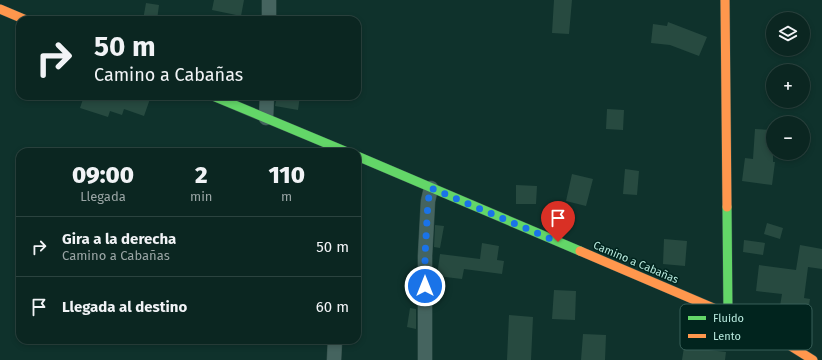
<!DOCTYPE html>
<html lang="es">
<head>
<meta charset="utf-8">
<style>
  body { margin:0; font-family:"Fira Sans",sans-serif; background:#19322e; color:#f1f3f6; height:100vh; display:flex; flex-direction:column; font-size:15px; white-space:nowrap }
  * { box-sizing:border-box; margin:0 }
  p { font-size:13px; color:#9aa5a5 }
  .icon { flex:none; width:22px; height:22px; fill:none; stroke:currentColor; stroke-width:2; stroke-linecap:round; stroke-linejoin:round }
  .map { position:relative; flex:1; overflow:hidden }
  .sheet { position:absolute; left:16px; top:148px; width:345px; height:196px; display:flex; flex-direction:column; background:#0b2621; border-radius:12px; box-shadow:0 2px 6px #0003,0 0 0 1px #2b433f }
  .sheet>* { flex:none }
  .banner { position:absolute; left:16px; top:16px; width:345px; height:84px; border-radius:12px; box-shadow:0 2px 6px #0003,0 0 0 1px #2b433f; background:#0b2621; color:#f1f3f6; overflow:hidden }
  .fabs { position:absolute; left:766px; top:12px; display:grid; gap:8px }
  .fabs a { display:grid; place-items:center; width:44px; height:44px; border-radius:50%; background:#0b2621; box-shadow:0 2px 6px #0003,0 0 0 1px #2b433f; font-size:20px }
  .pin { position:absolute; display:grid; place-items:center; width:34px; height:34px; color:#fff; margin:-41px -17px; border-radius:50% 50% 50% 0; rotate:-45deg; box-shadow:0 0 4px #0007 }
  .pin .icon { rotate:45deg }
  .me { position:absolute; width:44px; margin:-22px; rotate:0deg; stroke-linejoin:round; filter:drop-shadow(0 0 3px #0008) }
  .turn { display:flex; align-items:center; gap:14px; height:84px; padding:0 12px; font-size:18px }
  .turn .icon { width:52px; height:52px; stroke-width:2.5 }
  .turn b { display:block; font-size:28px; line-height:34px }
  .eta { display:flex; justify-content:space-evenly; align-items:center; height:68px; text-align:center }
  .eta b { font-size:24px; font-weight:800; line-height:28px }
  ul { padding:0; list-style:none }
  li { display:flex; align-items:center; gap:12px; height:60px; padding:0 12px; border-top:1px solid #2b433f }
  li div { flex:1 }
  li b { display:block; font-size:15px }
  li em { font-style:normal }
  .map>svg:first-child { display:block }
  .building { fill:#274a40 }
  .lines { fill:none; stroke-linecap:round; stroke-linejoin:round }
  .street-casing { stroke:#33504a; stroke-width:15 }
  .fast-casing { stroke:#33504a; stroke-width:10 }
  .slow-casing { stroke:#33504a; stroke-width:10 }
  .street { stroke:#45645f; stroke-width:14 }
  .fast { stroke:#63d668; stroke-width:9 }
  .slow { stroke:#ff974d; stroke-width:9 }
  .route { stroke:#1a73e8; stroke-width:7; stroke-dasharray:0 12.6 }
  .labels { text-anchor:middle; stroke-width:3; stroke-linejoin:round; paint-order:stroke }
  .street-label { font-size:11px; fill:#b9eade; stroke:#01241e }
  .key { fill:#01241e; stroke:#385f58; stroke-width:1 }
  .key-label { font-size:11px; fill:#b9eade }
</style>
</head>
<body>
<div class="map">
<svg width="822" height="360" viewBox="0 0 822 360">
  <rect width="100%" height="100%" fill="#0f322c"/>
  <path class="building" d="M214,0H244L241,16L212,10Z
    M554,0H572L569,34L552,33Z
    M146,3L159,5L157,20H143Z
    M668,22L707,37L699,56L670,45L651,43L653,24L667,26Z
    M84,96H151L144,116L124,109L122,115L110,111L108,117L80,108Z
    M277,96H300L298,110L275,106Z
    M607,109L624,110L623,130L606,129Z
    M755,129L773,130V162H775L772,185L742,181L745,158L753,159Z
    M625,169L639,171L637,195L623,194Z
    M572,174L593,179L586,206L566,201Z
    M516,185L537,186L536,204H516Z
    M767,223L783,228L780,239L764,234Z
    M435,225L444,226L440,248L434,247Z
    M664,239L687,241L685,266L663,264Z
    M744,240L765,243L763,255L743,252Z
    M482,243L499,246L497,260L504,261L502,274L464,269L462,279L437,276L440,254L480,259Z
    M800,245L822,249V269L808,267L804,298L810,299L805,331L784,328L777,324L782,294L756,291L759,265L796,270Z
    M554,290L576,291L575,320L552,319Z
    M410,308L416,309V329L407,327Z
    M509,315L533,317L531,360H507Z
    M583,334L606,335L605,360H581Z
    M684,347L726,352L725,360H682Z"/>
  <g class="lines">
    <g class="street-casing">
      <path id="street" d="M269,20V0
        M266,118L267,96
        M334,360L335,340
        M425,360V256L428,201L431,188"/>
    </g>
    <g class="fast-casing">
      <path id="fast" d="M213,96L347,152
        M357,156L580,251
        M727,207L728,314"/>
    </g>
    <g class="slow-casing">
      <path id="slow" d="M725,0L727,207
        M0,9L26,20
        M580,251L765,330L813,360"/>
    </g>
    <use href="#street" class="street"/>
    <use href="#fast" class="fast"/>
    <use href="#slow" class="slow"/>
  </g>
  <g class="lines">
    <path class="route" d="M425,286V256L428,201L431,188L558,242"/>
  </g>
  <g class="labels">
    <g class="street-label">
      <text transform="translate(636 262) rotate(23)" y="4">Camino a Cabañas</text>
    </g>
  </g>
  <rect x="680" y="304" width="132" height="46" rx="6" class="key"/>
  <rect x="688" y="316" width="18" height="4" fill="#63d668"/>
  <rect x="688" y="334" width="18" height="4" fill="#ff974d"/>
  <g class="key-label">
    <text x="713" y="322">Fluido</text>
    <text x="713" y="340">Lento</text>
  </g>
</svg>
<div class="fabs">
<a><svg class="icon" aria-label="layers" viewBox="0 0 24 24"><path d="M12 4l9 5-9 5-9-5zM3 14l9 5 9-5"/></svg></a>
<a>+</a>
<a>−</a>
</div>
<div class="pin" style="left:558px;top:242px;background:#d93025"><svg class="icon" aria-label="arrive" viewBox="0 0 24 24"><path d="M6 21V4h12l-3 4 3 4H6"/></svg></div>
<svg class="me" style="left:425px;top:286px" viewBox="-20 -20 40 40"><circle r="17" fill="#1a73e8" stroke="#fff" stroke-width="3"/><path d="M0-11L8 9 0 5-8 9z" fill="#fff"/></svg>
<div class="banner">
<div class="turn"><svg class="icon" aria-label="right" viewBox="0 0 24 24"><path d="M7 20v-9h11M14 6l5 5-5 5"/></svg><div><b>50 m</b>Camino a Cabañas</div></div>
</div>
<section class="sheet">
<div class="eta">
<div><b>09:00</b><p>Llegada</p></div>
<div><b>2</b><p>min</p></div>
<div><b>110</b><p>m</p></div>
</div>
<ul>
<li><svg class="icon" aria-label="right" viewBox="0 0 24 24"><path d="M7 20v-9h11M14 6l5 5-5 5"/></svg><div><b>Gira a la derecha</b><p>Camino a Cabañas</p></div><em>50 m</em></li>
<li><svg class="icon" aria-label="arrive" viewBox="0 0 24 24"><path d="M6 21V4h12l-3 4 3 4H6"/></svg><div><b>Llegada al destino</b></div><em>60 m</em></li>
</ul>
</section>
</div>
</body>
</html>
